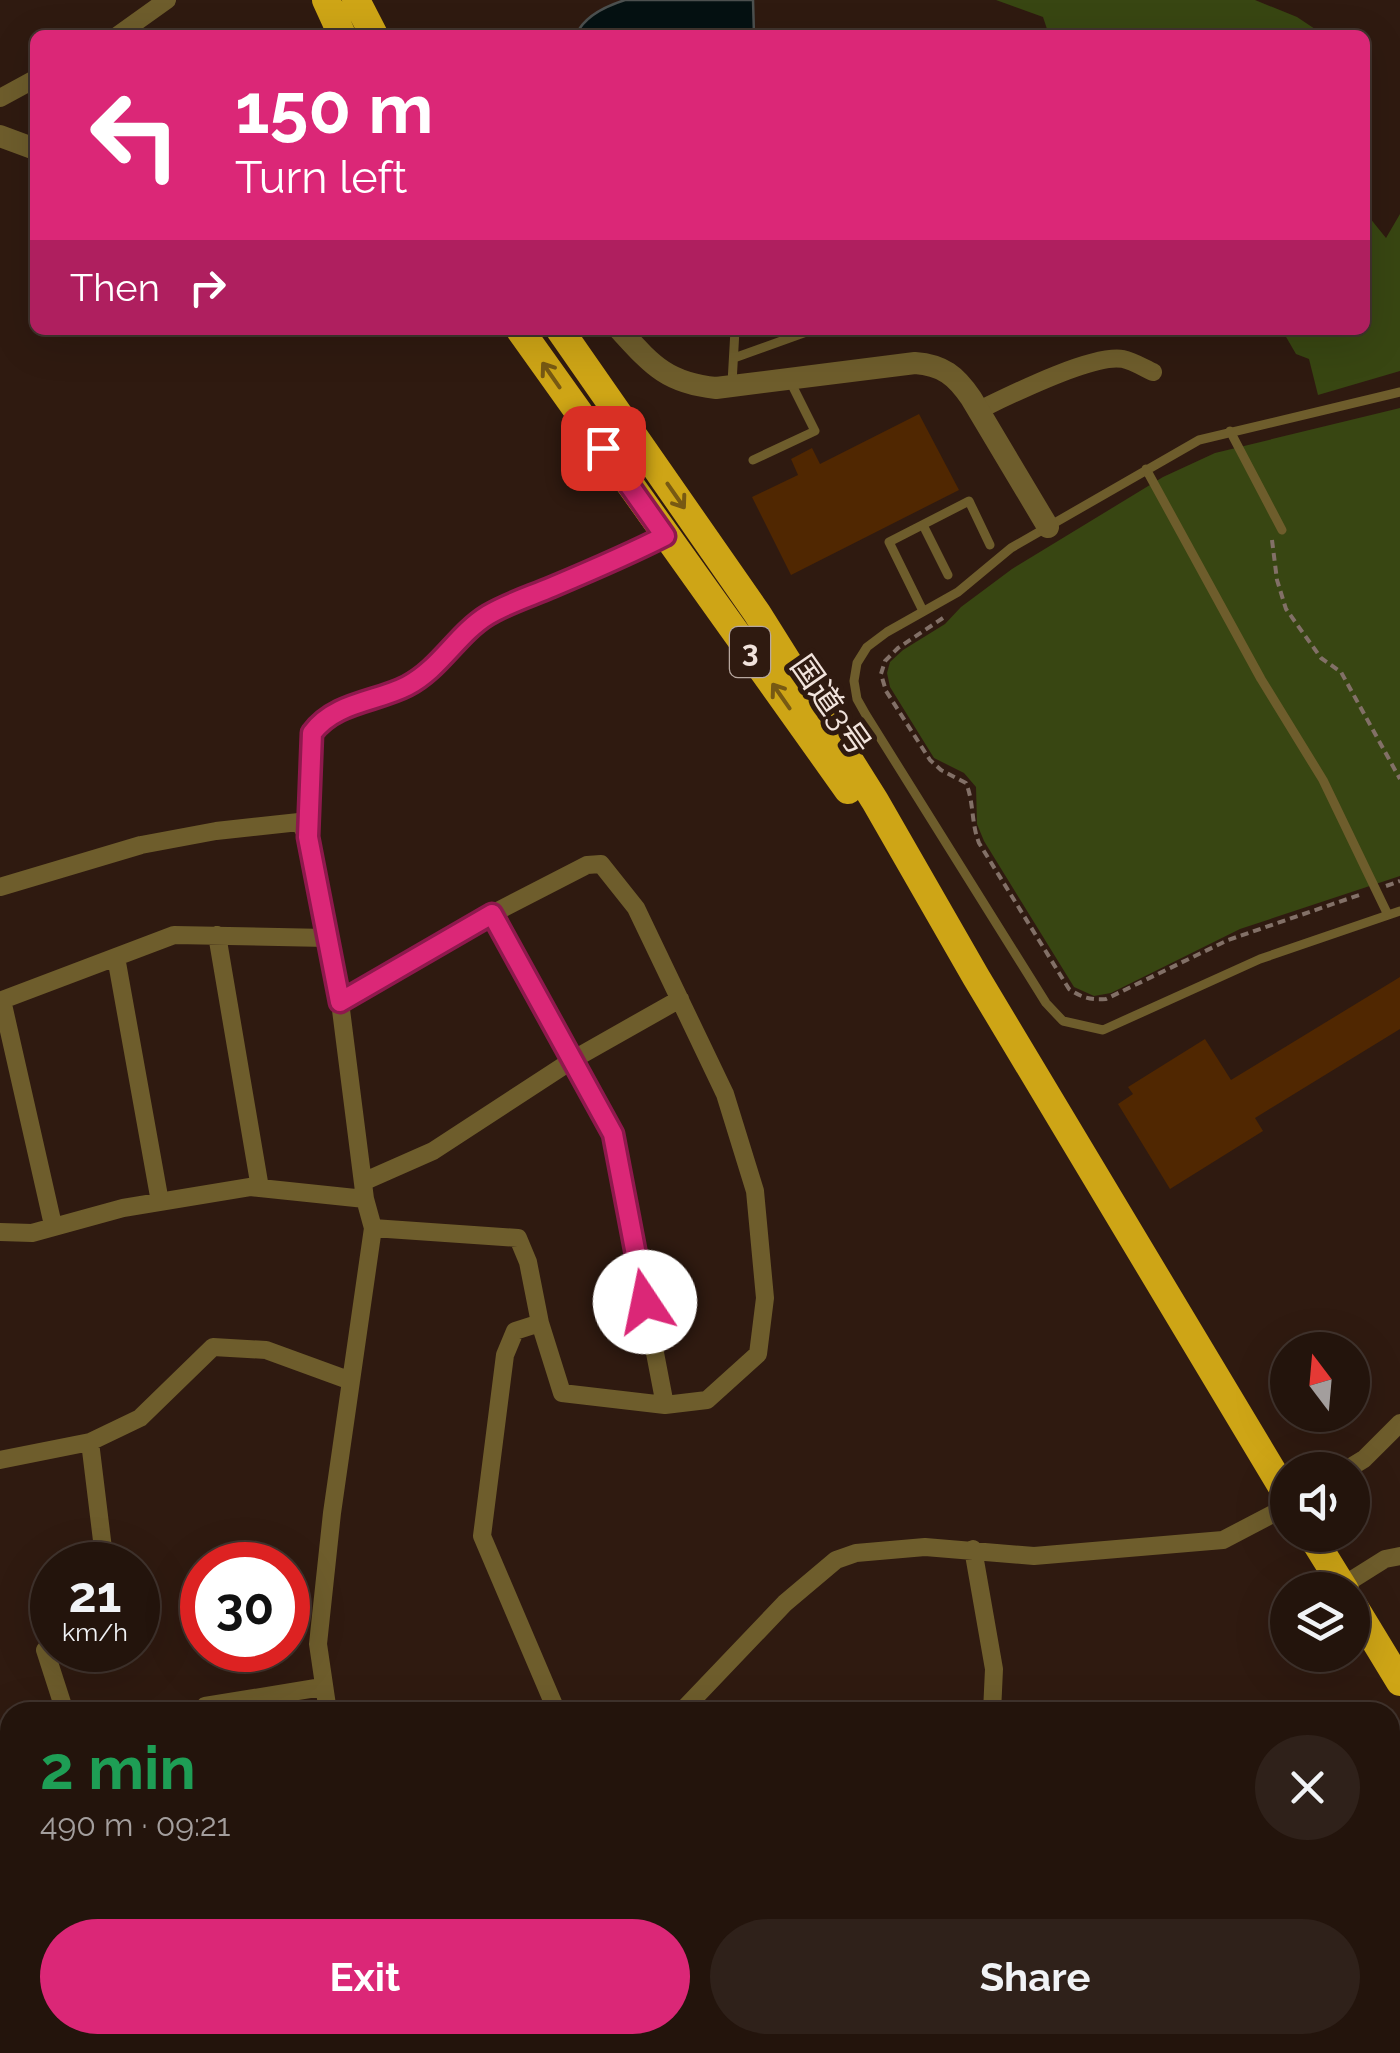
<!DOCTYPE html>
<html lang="en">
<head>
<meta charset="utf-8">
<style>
  body { margin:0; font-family:Raleway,"Noto Sans JP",sans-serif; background:#2f211a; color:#f1f3f6; height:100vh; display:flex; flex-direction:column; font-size:38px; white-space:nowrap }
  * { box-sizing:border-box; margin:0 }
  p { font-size:32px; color:#a39e9d }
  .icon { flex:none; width:55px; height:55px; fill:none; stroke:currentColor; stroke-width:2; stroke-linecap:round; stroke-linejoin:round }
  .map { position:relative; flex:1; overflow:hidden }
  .side { position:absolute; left:0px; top:1702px; width:1400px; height:352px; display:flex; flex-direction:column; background:#23140c; border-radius:30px 30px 0 0; box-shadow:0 10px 40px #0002,0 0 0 2px #40332d }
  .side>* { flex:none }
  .top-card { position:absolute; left:30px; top:30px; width:1340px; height:305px; border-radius:15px; box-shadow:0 10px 40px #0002,0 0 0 2px #40332d; background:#db2777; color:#fff; overflow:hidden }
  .needle { width:65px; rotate:344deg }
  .buttons { position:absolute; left:1270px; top:1332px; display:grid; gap:20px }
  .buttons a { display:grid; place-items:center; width:100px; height:100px; border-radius:50%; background:#23140c; box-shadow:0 10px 40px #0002,0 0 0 2px #40332d; font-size:50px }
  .speed { position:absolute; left:30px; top:1542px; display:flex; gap:20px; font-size:50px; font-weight:700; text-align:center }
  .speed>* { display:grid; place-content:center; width:130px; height:130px; border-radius:50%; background:#23140c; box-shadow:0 10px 40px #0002,0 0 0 2px #40332d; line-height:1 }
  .speed small { font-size:25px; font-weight:400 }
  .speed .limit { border:15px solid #d22; background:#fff; color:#111 }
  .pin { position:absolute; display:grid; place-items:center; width:85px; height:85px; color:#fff; margin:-42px; border-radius:20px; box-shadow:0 5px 15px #0006 }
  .me { position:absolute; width:110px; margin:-55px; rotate:349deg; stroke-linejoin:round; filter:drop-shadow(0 0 8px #0008) }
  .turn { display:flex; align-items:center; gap:35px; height:210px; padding:0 40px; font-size:45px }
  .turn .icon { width:130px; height:130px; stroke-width:2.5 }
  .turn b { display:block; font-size:70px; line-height:85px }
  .then { display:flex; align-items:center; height:95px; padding:0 40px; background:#0003; gap:20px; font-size:38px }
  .round { display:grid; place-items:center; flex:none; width:105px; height:105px; border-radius:52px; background:#2f211a }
  .overview { display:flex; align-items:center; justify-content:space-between; height:170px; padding:0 40px }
  h1 { font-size:60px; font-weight:700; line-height:75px; color:#1e9e55 }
  .cta { display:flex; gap:20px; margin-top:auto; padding:20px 40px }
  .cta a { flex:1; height:115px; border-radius:60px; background:#db2777; color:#fff; font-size:40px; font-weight:700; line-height:115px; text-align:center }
  .cta a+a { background:#2f211a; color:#f1f3f6 }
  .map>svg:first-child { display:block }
  .green { fill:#384612 }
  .water { fill:#051112; stroke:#4c504f; stroke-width:2.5 }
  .building { fill:#502701 }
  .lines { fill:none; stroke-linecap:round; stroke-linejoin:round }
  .path { stroke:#827067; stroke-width:4; stroke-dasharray:8 5; stroke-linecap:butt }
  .service { stroke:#6e5d2c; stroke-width:9 }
  .minor { stroke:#6e5d2c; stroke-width:18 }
  .tertiary { stroke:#6e5d2c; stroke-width:22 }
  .trunk { stroke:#cea516; stroke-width:28 }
  .oneway { stroke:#775913 }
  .route-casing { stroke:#8e194d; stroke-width:25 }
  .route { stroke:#db2777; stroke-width:18 }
  .labels { text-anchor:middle; stroke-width:10; stroke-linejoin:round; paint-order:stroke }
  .shield { fill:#2f1a10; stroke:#b7a79f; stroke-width:2.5 }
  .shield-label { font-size:30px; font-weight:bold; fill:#f1e3dc }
  .street-label { font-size:32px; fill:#f1e3dc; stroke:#2f1a10 }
</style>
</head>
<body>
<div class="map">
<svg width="1400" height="2053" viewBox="0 0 1400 2053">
  <rect width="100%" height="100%" fill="#2f1a10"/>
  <path class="green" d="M996,0H1255L1297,17L1324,35H1049L1043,17Z
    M1365,212L1386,238L1400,214V371L1318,395L1309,359L1296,354L1282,330H1365Z
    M1400,408V876L1240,929L1111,993L1094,996L1074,987L984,841L977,824L976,787L964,773L934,758L890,687L887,673L890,662L903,650L945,624L961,607L1012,569L1163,477L1215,453Z"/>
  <path class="water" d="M625,0H753L754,35H576C584,16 606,6 625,0Z"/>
  <path class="building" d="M919,414L959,490L791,575L752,497L798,475L791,459L812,448L820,464Z
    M1400,977V1029L1255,1118L1263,1131L1170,1189L1118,1104L1133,1094L1128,1087L1205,1039L1231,1080Z"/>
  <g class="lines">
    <path class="path" d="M1272,540L1277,580L1286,609L1321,658L1341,672L1400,779
      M943,618L898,648L885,661L881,674L886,691L930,760L941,770L966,783C974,802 971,823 979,843L1069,989C1082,998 1091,1000 1106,999L1228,940L1362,894
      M1386,886L1400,881"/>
    <path class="service" d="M734,358L812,330
      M732,383L735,330
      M1400,392L1199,440L1011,548L958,592L887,632L867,647L857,663L854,681L857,699L866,715L1046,1003L1063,1021L1103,1030L1260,959L1400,911
      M1230,431L1282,530
      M753,460L815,431L790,381
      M1146,469L1261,679L1323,780L1388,915
      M923,525L948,575
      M923,611L889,542L969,501L990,545"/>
    <path class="minor" d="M118,35L167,0
      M0,98L35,79
      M979,410C1008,396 1093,353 1123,359C1133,361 1144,368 1153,372
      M0,887L141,845L216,831L299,822L308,837
      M492,914L613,1134L665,1405
      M217,935L260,1188
      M116,957L160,1202
      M340,1002L492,914L587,865L601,864L636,908L725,1094L755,1191L765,1298L758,1354L707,1400L665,1405L562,1393L540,1323L515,1331L505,1355L482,1536L557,1712
      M365,1181L433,1151L574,1059L680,999
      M53,1225L2,1000L174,935L327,938
      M373,1228L518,1238L528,1262L540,1323
      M0,1232L32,1233L123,1208L250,1187L365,1199
      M90,1442L105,1565
      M0,1460L90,1442L140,1418L213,1347L266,1350L351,1381
      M1346,1470L1364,1459L1400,1423
      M973,1549L994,1669L992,1712
      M1342,1586L1385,1559L1400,1556
      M52,1648L45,1650L65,1712
      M205,1706L322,1687
      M328,1712L318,1644L332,1513L373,1228L365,1199L340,1002L308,837L312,733C335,703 376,702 407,686C440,669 457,634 488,615C508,603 531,596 552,587C591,571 628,555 665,536
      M681,1712L785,1603L836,1560L856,1553L925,1547L1034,1556L1223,1540L1288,1506
      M0,1898L10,1896
      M406,2045L412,2053
      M563,2053L569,2045
      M1011,2053L1012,2045
      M1120,2053V2049"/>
    <path class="tertiary" d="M0,136L35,149
      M620,330C652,365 667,383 716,388L915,363C943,365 956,376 971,398L1048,527"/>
    <path class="trunk" d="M326,0L342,35
      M356,0L374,35
      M520,330L848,790
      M560,330L757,613L875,801L976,977L1288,1497
      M1311,1535L1345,1590
      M1352,1603L1400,1682"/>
  </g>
  <defs><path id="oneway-shaft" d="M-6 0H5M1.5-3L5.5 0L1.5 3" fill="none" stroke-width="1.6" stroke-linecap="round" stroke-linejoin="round" transform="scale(2.5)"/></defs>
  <g class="oneway">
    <use href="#oneway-shaft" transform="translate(551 375) rotate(-125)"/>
    <use href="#oneway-shaft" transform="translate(676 496) rotate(55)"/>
    <use href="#oneway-shaft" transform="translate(781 696) rotate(-125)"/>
  </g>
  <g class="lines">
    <g class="route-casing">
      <path id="route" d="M603,448L665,536C628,555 590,571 552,587C531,596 508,603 488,615C457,634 440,669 407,686C376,702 335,702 312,733L308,837L340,1002L492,914L613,1134L645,1302"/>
    </g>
    <use href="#route" class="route"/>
  </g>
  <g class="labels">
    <rect class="shield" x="730" y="627" width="40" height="50" rx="8"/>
    <g class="shield-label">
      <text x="750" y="662">3</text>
    </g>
    <g class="street-label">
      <text transform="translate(831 705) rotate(55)" y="11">国道3号</text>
    </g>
  </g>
</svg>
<div class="buttons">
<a><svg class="needle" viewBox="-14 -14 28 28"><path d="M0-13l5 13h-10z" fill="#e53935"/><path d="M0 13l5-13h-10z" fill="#a39e9d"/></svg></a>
<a><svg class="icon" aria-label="sound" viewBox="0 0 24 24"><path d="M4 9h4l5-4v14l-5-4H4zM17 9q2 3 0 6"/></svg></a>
<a><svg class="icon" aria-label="layers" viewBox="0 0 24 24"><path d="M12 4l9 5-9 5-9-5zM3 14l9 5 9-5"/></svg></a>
</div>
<div class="speed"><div>21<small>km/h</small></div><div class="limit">30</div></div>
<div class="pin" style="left:603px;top:448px;background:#d93025"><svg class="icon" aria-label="arrive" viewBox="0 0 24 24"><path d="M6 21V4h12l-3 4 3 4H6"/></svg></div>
<svg class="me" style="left:645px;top:1302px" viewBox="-20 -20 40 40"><circle r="19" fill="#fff"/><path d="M0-13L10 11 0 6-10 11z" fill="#db2777"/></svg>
<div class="top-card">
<div class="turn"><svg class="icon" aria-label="left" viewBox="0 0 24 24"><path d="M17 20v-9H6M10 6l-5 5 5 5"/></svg><div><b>150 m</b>Turn left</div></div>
<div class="then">Then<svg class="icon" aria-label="right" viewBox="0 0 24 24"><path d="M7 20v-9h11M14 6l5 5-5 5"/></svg></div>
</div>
<section class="side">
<div class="overview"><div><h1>2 min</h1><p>490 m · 09:21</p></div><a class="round"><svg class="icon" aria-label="close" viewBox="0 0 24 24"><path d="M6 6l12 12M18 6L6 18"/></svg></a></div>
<div class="cta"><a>Exit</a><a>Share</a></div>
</section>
</div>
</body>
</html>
